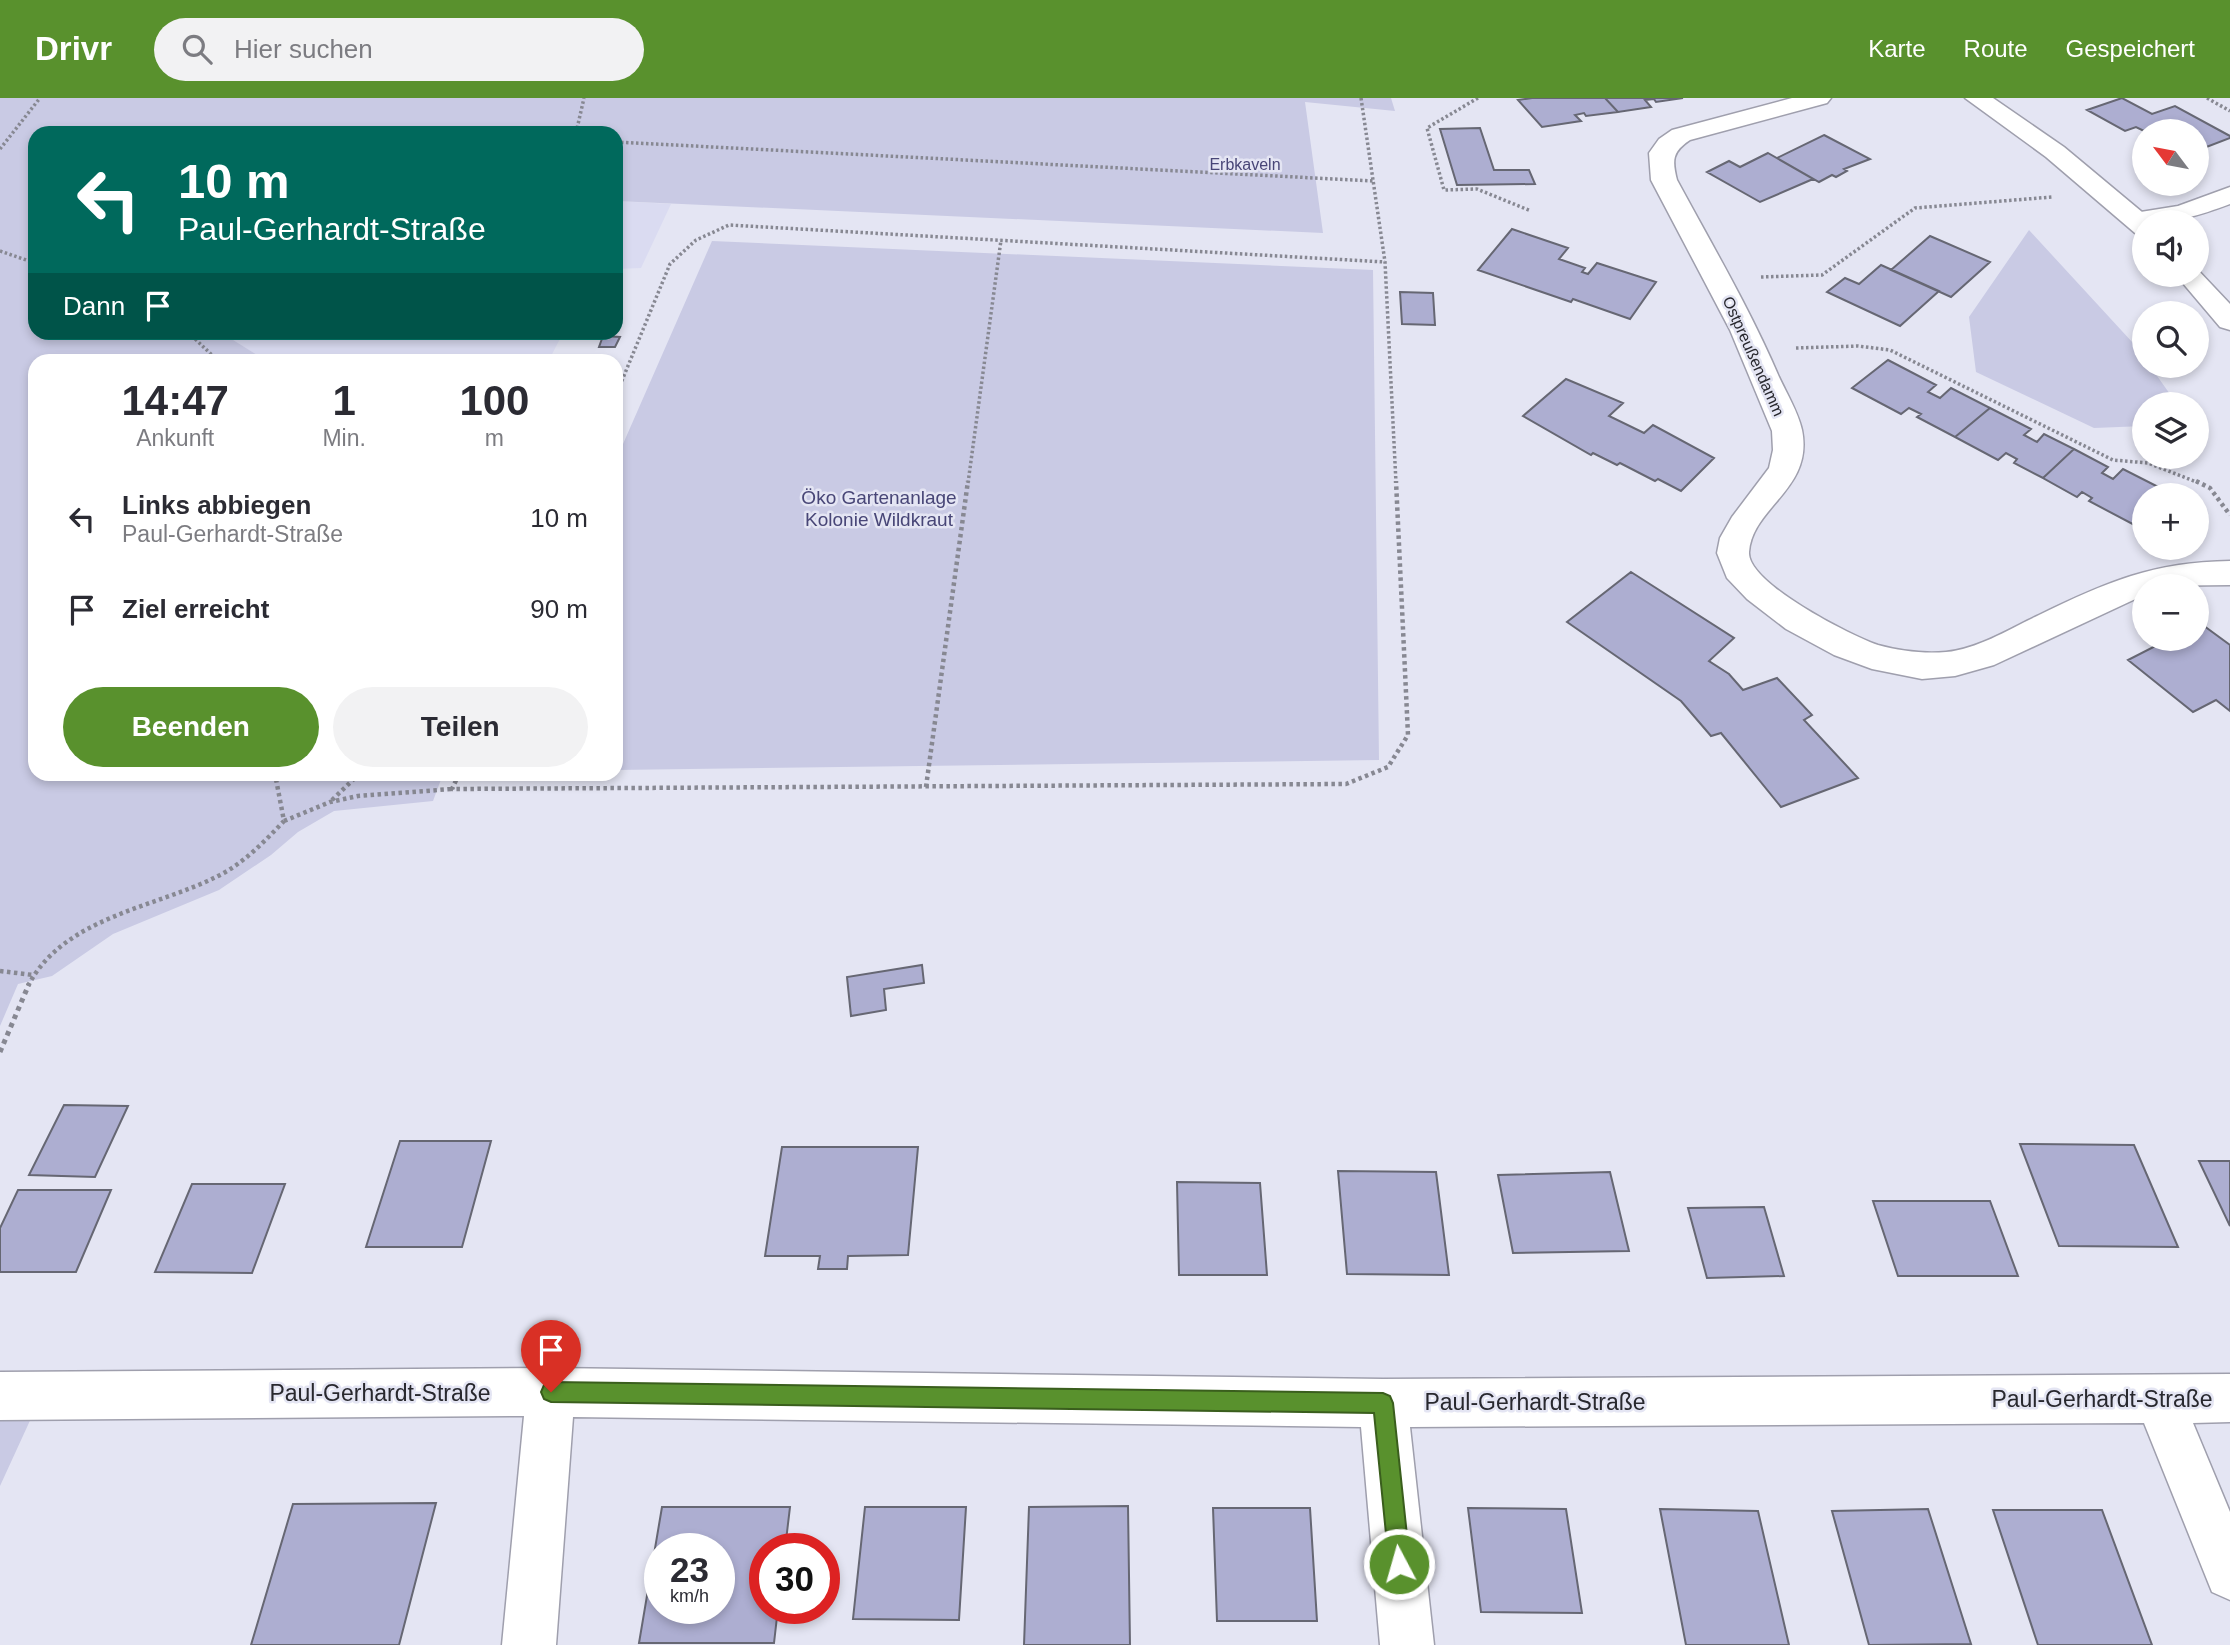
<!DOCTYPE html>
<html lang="de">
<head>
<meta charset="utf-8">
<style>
  body { margin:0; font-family:Arial,sans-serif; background:#f2f2f3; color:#2b2b33; height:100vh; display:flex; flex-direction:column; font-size:26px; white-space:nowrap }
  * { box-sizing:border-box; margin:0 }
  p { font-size:23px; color:#7c7c81 }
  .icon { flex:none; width:38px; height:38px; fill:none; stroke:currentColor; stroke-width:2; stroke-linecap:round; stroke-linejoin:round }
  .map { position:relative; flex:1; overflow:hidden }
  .drawer { position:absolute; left:28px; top:256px; width:595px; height:427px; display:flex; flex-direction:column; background:#fff; border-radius:21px; box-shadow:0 4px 10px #0003 }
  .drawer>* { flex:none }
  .banner { position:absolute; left:28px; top:28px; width:595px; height:214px; border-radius:21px; box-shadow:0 4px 10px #0003; background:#00695c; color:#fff; overflow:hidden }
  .needle { width:46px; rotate:302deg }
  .tools { position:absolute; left:2132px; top:21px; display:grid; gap:14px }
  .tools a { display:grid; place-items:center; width:77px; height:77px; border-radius:50%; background:#fff; box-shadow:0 4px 10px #0003; font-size:35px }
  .speed { position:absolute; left:644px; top:1435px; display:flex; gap:14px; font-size:35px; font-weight:700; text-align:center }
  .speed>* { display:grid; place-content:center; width:91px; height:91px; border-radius:50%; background:#fff; box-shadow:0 4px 10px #0003; line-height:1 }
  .speed small { font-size:18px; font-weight:400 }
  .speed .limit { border:10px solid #d22; background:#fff; color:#111 }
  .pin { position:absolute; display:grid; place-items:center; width:60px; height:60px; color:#fff; margin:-72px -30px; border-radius:50% 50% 50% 0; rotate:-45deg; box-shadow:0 0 7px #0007 }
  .pin .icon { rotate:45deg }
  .me { position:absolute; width:77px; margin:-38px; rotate:354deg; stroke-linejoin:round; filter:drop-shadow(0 0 5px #0008) }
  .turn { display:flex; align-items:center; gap:24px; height:147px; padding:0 35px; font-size:32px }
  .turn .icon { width:91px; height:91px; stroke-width:2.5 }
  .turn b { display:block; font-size:49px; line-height:60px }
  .then { display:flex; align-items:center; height:66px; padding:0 35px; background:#0003; gap:14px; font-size:26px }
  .eta { display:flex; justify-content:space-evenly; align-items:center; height:119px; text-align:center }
  .eta b { font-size:42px; font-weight:600; line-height:49px }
  .button { display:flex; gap:14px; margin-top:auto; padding:14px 35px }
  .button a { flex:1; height:80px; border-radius:42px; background:#59912d; color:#fff; font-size:28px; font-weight:600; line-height:80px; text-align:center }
  .button a+a { background:#f2f2f3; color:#2b2b33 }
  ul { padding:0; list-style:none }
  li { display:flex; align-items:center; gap:21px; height:91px; padding:0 35px }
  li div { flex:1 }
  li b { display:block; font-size:26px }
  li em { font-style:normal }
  header { display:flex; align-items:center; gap:42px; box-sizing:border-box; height:98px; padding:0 35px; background:#59912d; color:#fff }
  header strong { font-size:33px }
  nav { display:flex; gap:38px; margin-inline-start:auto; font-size:24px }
  .search { width:490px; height:63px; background:#f2f2f3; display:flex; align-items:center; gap:18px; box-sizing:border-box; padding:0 24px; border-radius:38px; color:#7c7c81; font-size:26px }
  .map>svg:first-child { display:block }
  .built { fill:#dadbf1 }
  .green { fill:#c9cae4 }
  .building { fill:#adaed1; stroke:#666773; stroke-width:2; fill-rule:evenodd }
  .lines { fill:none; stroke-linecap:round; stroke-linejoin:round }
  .street-casing { stroke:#9f9fad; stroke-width:3 }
  .secondary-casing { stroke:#9f9fad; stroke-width:3 }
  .path-far2 { stroke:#878892; stroke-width:3.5; stroke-dasharray:2.5 2.5; stroke-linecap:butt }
  .path-far1 { stroke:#878892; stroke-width:4.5; stroke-dasharray:3.5 3.5; stroke-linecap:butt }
  .path { stroke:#878892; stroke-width:5; stroke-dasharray:4.5 4.5; stroke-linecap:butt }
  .street { fill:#fff; fill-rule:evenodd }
  .secondary { fill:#fff; fill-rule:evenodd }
  .route { fill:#59912d; stroke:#3a5e1d; stroke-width:2 }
  .labels { text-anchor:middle; stroke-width:5; stroke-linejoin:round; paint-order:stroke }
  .far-park-label { font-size:16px; fill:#484677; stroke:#e4e5f3 }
  .far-street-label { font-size:16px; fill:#28282e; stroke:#e4e5f3 }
  .park-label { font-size:19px; fill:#484677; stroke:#e4e5f3 }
  .near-street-label { font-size:23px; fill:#28282e; stroke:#e4e5f3 }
</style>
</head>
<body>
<header>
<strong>Drivr</strong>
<div class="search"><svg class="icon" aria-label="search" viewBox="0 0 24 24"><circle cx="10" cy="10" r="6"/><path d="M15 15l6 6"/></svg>Hier suchen</div>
<nav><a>Karte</a><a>Route</a><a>Gespeichert</a></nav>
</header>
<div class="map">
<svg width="2230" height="1547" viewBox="0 0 2230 1547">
  <rect width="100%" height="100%" fill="#e4e5f3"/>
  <path class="built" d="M616,103L671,106L641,170L616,171Z
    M222,235H563L549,262H265Z"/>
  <path class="green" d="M0,0H1391L1395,13L1305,4L1323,135L616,103V35H35V234L222,235L265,262H35V676H443L433,703L334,713L298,734L271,757L219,792L113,836L52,878L18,886L0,928Z
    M2029,132L2133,245L2144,260V268H2150L2177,306H2144V328L2094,330L1976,274L1969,219Z
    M712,143L1373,172L1379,662L616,672V362Z
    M0,1316H33L0,1388Z"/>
  <path class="building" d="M1532,0H1605L1618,14L1586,18L1584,15L1575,17L1581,23L1542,29L1518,2Z
    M1605,0H1683L1656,4L1654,1L1645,2L1651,9L1618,14Z
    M2122,0L2152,16L2175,8L2230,38V40L2196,53V33H2144L2136,29L2125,33L2087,12Z
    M1480,30L1494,72H1529L1535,86L1457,87L1440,31Z
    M1824,37L1870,61L1844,71L1847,73L1836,79L1832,77L1819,84L1777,60Z
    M1768,55L1813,81L1760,104L1707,74L1729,63L1740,69Z
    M1512,131L1568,150L1559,161L1585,170L1582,174L1588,176L1597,165L1656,184L1630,221L1573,201L1571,204L1478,172Z
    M1930,138L1990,164L1951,199L1891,172Z
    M1881,167L1939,193L1900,228L1827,194L1845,180L1859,186Z
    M1400,194L1433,195L1435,227L1402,226Z
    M603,238L620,239L615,249H599Z
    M1888,262L1936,287L1928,294L1940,300L1951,290L1990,310L1955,339L1917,319L1921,316L1909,310L1901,316L1852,290Z
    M1566,281L1623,305L1609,318L1644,335L1653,327L1714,360L1681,393L1658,381L1655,383L1620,365L1617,367L1593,355L1591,357L1523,318Z
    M1990,310L2031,331L2024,337L2037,344L2044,336L2074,351L2043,380L2014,365L2017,361L2006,355L1998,362L1955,339Z
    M2074,351L2108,369L2102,375L2113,381L2123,371L2174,397H2144V432L2089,403L2092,400L2082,394L2077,399L2043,380Z
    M1631,474L1734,540L1709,563L1729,576L1743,592L1777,580L1812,617L1804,622L1858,680L1781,709L1721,635L1711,638L1681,603L1567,524Z
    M2200,525L2230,547V613L2216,602L2193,614L2128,562L2169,541H2196V527Z
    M922,867L924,885L884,891L886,912L851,918L847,879Z
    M64,1007L128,1008L95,1079L29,1077Z
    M400,1043H491L462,1149H366Z
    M2020,1046L2134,1047L2178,1149L2059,1148Z
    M782,1049H918L908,1157L848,1158L847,1171H818L820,1158H765Z
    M2199,1063H2230V1128Z
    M1338,1073L1436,1074L1449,1177L1347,1176Z
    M1610,1074L1629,1153L1513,1155L1498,1077Z
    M1177,1084L1260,1085L1267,1177H1179Z
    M192,1086H285L252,1175L155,1174Z
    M18,1092H111L76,1174H0V1130Z
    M1873,1103H1990L2018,1178H1898Z
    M1764,1109L1784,1178L1707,1180L1688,1110Z
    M436,1405L399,1547H251L293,1406Z
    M1128,1408L1130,1547H1024L1029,1409Z
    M662,1409H790L785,1451H765V1510H778L774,1545H639ZM660,1451H719V1510H660Z
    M865,1409H966L959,1522L853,1521Z
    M1213,1410H1310L1317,1523H1217Z
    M1468,1410L1566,1411L1582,1515L1481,1514Z
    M1660,1411L1758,1413L1789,1547H1686Z
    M1928,1411L1971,1546L1869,1547L1832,1413Z
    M1993,1412H2102L2152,1547H2038Z"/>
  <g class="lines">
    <g class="street-casing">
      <path id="street" d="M1792,0H1831L1827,5L1690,42C1672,54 1672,62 1677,82C1712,147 1750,211 1779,279C1787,296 1798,314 1802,332C1814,391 1752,409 1749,454C1747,485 1851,538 1878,547C1900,553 1924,556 1946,554C1978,551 2011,530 2039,517C2107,484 2153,464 2230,463V487L2144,488V497L1994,567L1955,578L1922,581L1872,571L1834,557L1786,531L1747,501L1727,480L1717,455L1720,440L1732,419L1769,370L1773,352L1772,333L1730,232L1651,82L1649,55L1659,41L1672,32Z
        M2230,89V106C2198,118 2178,124 2144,124V129L2128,128L2124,122L2128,116L2178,108Z
        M551,1270L1383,1281L2230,1276V1324L2193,1325L2230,1414V1502L2212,1494L2144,1325L1410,1329L1434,1547H1380L1361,1329L573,1319L556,1547H502L524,1318L0,1322V1274Z"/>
    </g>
    <g class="secondary-casing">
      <path id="secondary" d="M1965,0H1993L2064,49L2154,124H2144V137L2135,135L2046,59Z
        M2196,170L2230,206V232L2220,229L2176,177H2196Z"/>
    </g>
    <path class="path-far2" d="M1361,0L1385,164L1396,385
      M1478,0L1427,30L1444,92L1477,91L1531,113
      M2207,0L2230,13
      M576,35L584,0
      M616,44L1373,83
      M0,51L40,0
      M0,153L35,165
      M1761,179L1822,177L1915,110L2052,99
      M188,234L217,262
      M2133,245H2144
      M1796,250L1858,248L1890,252L2113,362L2148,365L2199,385
      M616,297L670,166L696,142L729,127L1385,164
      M968,385L1001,142"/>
    <path class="path-far1" d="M2196,383L2210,390L2230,417
      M459,676L452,691L1346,686L1388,669L1408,637L1396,383
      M926,689L968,383
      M332,702L359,676
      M284,723L330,704L358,698L452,691
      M0,873L33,877
      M28,888C63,819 155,810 218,778C244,765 264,744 284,723L275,676"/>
    <path class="path" d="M0,954L29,886"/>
    <use href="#street" class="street"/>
    <use href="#secondary" class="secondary"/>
  </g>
  <path class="route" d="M551,1284L1383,1295L1390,1298L1393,1305L1410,1466L1407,1474L1399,1477L1392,1474L1389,1466L1374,1315L551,1304L544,1301L541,1294L544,1287Z"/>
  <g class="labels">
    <g class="far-park-label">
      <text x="1245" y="72">Erbkaveln</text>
    </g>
    <g class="far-street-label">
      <text transform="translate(1754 258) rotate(66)" y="6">Ostpreußendamm</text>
    </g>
    <g class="park-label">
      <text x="879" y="406">Öko Gartenanlage<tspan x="879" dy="22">Kolonie Wildkraut</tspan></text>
    </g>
    <g class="near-street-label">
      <text x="380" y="1303">Paul-Gerhardt-Straße</text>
      <text x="2102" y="1309">Paul-Gerhardt-Straße</text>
      <text x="1535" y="1312">Paul-Gerhardt-Straße</text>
    </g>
  </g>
</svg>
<div class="tools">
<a><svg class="needle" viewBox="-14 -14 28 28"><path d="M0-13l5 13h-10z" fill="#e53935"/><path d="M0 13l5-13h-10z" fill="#7c7c81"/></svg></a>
<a><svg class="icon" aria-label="sound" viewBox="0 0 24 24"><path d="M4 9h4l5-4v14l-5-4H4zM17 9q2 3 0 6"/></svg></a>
<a><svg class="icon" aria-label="search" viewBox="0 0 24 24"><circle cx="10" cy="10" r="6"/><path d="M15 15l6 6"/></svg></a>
<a><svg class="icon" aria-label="layers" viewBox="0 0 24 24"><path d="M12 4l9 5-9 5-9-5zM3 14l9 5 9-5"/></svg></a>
<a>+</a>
<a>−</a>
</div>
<div class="speed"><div>23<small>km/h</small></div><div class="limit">30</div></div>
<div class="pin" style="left:551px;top:1294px;background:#d93025"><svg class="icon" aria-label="arrive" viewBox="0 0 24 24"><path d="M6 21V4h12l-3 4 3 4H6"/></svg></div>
<svg class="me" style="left:1399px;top:1466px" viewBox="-20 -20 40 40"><circle r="17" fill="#59912d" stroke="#fff" stroke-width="3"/><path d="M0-11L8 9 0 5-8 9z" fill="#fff"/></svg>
<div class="banner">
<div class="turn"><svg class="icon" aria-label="left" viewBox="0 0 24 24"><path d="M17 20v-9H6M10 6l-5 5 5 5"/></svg><div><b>10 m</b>Paul-Gerhardt-Straße</div></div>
<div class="then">Dann<svg class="icon" aria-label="arrive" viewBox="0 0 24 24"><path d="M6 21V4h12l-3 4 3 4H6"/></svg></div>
</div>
<section class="drawer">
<div class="eta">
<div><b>14:47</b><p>Ankunft</p></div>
<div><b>1</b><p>Min.</p></div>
<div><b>100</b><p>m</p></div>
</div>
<ul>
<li><svg class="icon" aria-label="left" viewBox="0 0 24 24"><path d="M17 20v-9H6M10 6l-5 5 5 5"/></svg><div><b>Links abbiegen</b><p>Paul-Gerhardt-Straße</p></div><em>10 m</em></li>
<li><svg class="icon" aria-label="arrive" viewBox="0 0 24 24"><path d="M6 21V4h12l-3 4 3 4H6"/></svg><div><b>Ziel erreicht</b></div><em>90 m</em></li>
</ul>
<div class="button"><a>Beenden</a><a>Teilen</a></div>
</section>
</div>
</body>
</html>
